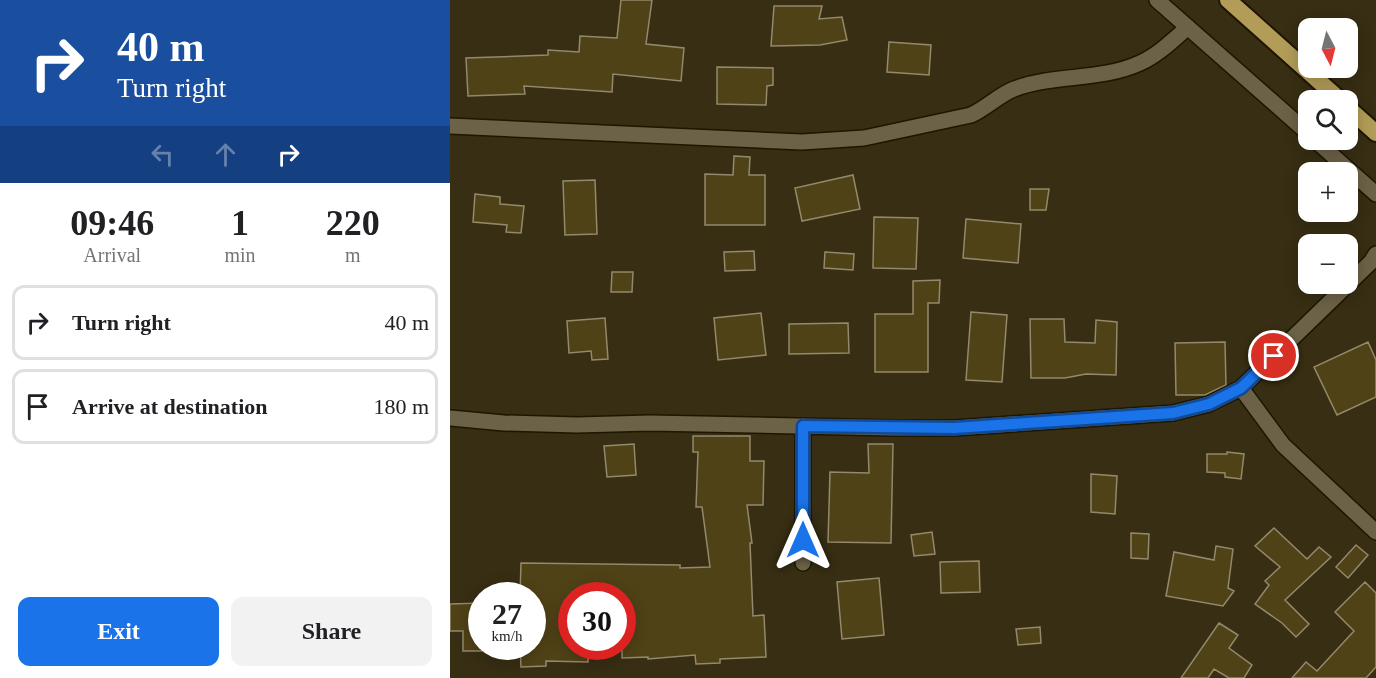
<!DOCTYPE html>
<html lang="en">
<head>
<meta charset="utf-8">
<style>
  body { margin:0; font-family:"Times New Roman",serif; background:#f2f2f2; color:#202124; height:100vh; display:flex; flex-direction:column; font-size:22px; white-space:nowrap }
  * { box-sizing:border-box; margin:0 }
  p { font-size:20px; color:#757577 }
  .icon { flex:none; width:33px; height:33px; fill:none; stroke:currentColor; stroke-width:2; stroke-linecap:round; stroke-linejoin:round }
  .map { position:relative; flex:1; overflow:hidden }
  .drawer { display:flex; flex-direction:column; background:#fff; width:450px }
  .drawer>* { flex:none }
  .guide { background:#1a4fa0; color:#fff; overflow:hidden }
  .needle { width:39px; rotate:173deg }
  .buttons { position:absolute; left:848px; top:18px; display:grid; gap:12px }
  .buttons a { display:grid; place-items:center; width:60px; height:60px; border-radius:12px; background:#fff; box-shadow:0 3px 15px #0003; font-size:30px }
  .speed { position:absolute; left:18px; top:582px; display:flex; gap:12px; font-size:30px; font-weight:700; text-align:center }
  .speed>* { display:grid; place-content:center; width:78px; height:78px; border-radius:50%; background:#fff; box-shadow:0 3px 15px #0003; line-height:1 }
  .speed small { font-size:15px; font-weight:400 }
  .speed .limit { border:9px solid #d22; background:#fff; color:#111 }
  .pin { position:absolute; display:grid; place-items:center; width:51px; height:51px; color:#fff; margin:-26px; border:3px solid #fff; border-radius:50%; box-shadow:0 2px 6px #0007 }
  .me { position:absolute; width:66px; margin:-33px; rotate:0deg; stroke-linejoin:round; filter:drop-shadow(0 0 4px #0008) }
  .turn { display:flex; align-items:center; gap:21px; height:126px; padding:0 18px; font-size:27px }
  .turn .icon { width:78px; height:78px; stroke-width:2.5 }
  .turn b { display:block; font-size:42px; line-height:51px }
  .lanes { display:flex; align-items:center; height:57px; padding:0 18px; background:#0003; justify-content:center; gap:30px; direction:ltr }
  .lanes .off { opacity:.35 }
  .eta { display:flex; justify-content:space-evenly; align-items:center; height:102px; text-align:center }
  .eta b { font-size:36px; font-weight:700; line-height:42px }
  .action { display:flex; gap:12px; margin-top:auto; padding:12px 18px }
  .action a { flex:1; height:69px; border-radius:12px; background:#1a73e8; color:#fff; font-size:24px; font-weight:700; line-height:69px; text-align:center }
  .action a+a { background:#f2f2f2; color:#202124 }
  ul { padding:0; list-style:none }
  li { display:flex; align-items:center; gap:18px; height:75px; margin:0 12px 9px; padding:0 6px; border:3px solid #e0e0e0; border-radius:12px }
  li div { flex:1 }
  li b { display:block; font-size:22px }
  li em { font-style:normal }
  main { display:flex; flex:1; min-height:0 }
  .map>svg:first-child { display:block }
  .building { fill:#504217; stroke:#93896c; stroke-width:1.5 }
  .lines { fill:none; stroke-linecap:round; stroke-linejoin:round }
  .minor-casing { stroke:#1e1600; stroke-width:18 }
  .trunk-casing { stroke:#1e1600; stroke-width:20 }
  .minor { stroke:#6c6247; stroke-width:15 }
  .trunk { stroke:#b29c58; stroke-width:16 }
  .route-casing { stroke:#114b97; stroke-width:15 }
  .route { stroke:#1a73e8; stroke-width:10 }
</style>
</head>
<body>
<main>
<section class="drawer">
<div class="guide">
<div class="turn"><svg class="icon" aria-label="right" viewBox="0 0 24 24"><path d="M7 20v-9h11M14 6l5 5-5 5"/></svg><div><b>40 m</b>Turn right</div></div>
<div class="lanes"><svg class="icon off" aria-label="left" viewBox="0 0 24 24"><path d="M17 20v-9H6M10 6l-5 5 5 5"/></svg><svg class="icon off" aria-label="ahead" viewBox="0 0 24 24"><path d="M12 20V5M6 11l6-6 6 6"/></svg><svg class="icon" aria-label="right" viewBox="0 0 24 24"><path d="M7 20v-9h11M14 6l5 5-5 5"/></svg></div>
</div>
<div class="eta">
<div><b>09:46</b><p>Arrival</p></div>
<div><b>1</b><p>min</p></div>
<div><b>220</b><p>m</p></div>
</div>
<ul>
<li><svg class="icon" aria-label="right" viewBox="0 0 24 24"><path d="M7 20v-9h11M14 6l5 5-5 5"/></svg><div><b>Turn right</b></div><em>40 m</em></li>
<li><svg class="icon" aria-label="arrive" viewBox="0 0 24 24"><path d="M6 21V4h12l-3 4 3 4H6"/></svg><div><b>Arrive at destination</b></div><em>180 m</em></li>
</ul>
<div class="action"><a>Exit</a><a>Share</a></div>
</section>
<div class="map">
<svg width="926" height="678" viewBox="0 0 926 678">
  <rect width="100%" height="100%" fill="#372e13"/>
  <path class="building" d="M171,0H202L196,44L234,48L231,81L163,74L162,92L74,86L75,94L18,96L16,58L98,55V50L129,52L130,36L167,38Z
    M324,6H372L369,19L392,17L397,40L370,45L321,46Z
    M439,42L481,45L479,75L437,72Z
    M267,67L323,68V85L317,86L316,105L267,104Z
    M284,156L300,157L299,175H315V225H255V174L283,175Z
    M403,175L410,209L352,221L345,188Z
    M145,180L147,234L115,235L113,181Z
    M580,189H599L596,210H580Z
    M25,194L50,197V204L74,206L71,233L56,232L57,225L23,222Z
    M424,217L468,218L466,269L423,268Z
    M516,219L571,224L568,263L513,258Z
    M304,251L305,270L275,271L274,252Z
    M375,252L404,254L403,270L374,268Z
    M162,272H183L182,292H161Z
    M490,280L489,303H478V372H425V314H463V281Z
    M521,312L557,315L552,382L516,380Z
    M311,313L316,355L268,360L264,318Z
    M155,318L158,359L142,360L141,351L119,353L117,321Z
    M580,319H614L615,342L645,343L646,320L667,322L666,375L636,374L615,378H581Z
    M398,323L399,353L339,354V324Z
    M775,342L776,385L755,395H726L725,343Z
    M918,342L926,360V397L887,415L864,367Z
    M243,436H300V461H314L313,505H297L302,543H300L303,616L314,615L316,657L270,659V663L246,664L245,655L198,659V657L172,658V596L122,592V646H139L138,662L96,661V666L71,667L70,646H82V596H70L71,563L230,565V568L260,567L252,507H246L248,452H243Z
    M184,444L186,475L157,477L154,446Z
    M418,444H443L441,543L378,542L380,472L419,473Z
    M777,452L794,454L791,479L775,477V473L757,472V454H777Z
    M641,474L667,476L665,514L641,512Z
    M824,528L857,559L869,547L881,557L835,600L859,624L846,637L832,623L805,604L819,585L815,581L830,567L805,546Z
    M482,532L485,554L464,556L461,535Z
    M681,533L699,534L698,559L681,558Z
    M906,545L918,555L898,578L886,567Z
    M766,546L783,549L778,588L784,591L773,606L716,596L724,552L764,560Z
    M529,561L530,592L491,593L490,562Z
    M429,578L434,635L392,639L387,582Z
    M915,582L926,593V667L916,678H842L856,662L867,671L904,631L885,612Z
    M32,603V651H13V631H0V604Z
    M769,623L788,635L779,648L802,665L794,678H779L764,669L758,678H731Z
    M590,627L591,643L568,645L566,629Z"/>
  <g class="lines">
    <g class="minor-casing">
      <path id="minor" d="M707,0L858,133
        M0,126L352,142L414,138L521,115C536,108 549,95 564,89C604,74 651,81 690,63C708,55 723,40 738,27
        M865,140L926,194
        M791,388L833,445L926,532
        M0,418L54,423L127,425L200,423L445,428H504L723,413L759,404L791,388L921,262L926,254
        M353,426V563"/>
    </g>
    <g class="trunk-casing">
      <path id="trunk" d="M778,0L890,100
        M897,107L926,133"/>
    </g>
    <use href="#minor" class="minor"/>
    <use href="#trunk" class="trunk"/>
  </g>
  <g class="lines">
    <g class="route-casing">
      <path id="route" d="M353,540V426L504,428L723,413L759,404L791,388L824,356"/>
    </g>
    <use href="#route" class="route"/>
  </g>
</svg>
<div class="buttons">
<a><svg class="needle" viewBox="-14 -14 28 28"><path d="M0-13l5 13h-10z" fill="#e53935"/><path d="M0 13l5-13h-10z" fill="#757577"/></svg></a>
<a><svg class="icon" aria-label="search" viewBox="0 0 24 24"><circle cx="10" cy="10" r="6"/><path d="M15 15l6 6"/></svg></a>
<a>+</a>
<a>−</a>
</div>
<div class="speed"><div>27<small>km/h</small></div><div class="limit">30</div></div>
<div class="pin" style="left:824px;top:356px;background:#d93025"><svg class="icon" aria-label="arrive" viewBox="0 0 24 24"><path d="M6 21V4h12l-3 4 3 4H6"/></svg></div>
<svg class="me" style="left:353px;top:540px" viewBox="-20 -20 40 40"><path d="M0-17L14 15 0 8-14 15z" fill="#1a73e8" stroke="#fff" stroke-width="4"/></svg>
</div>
</main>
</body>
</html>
